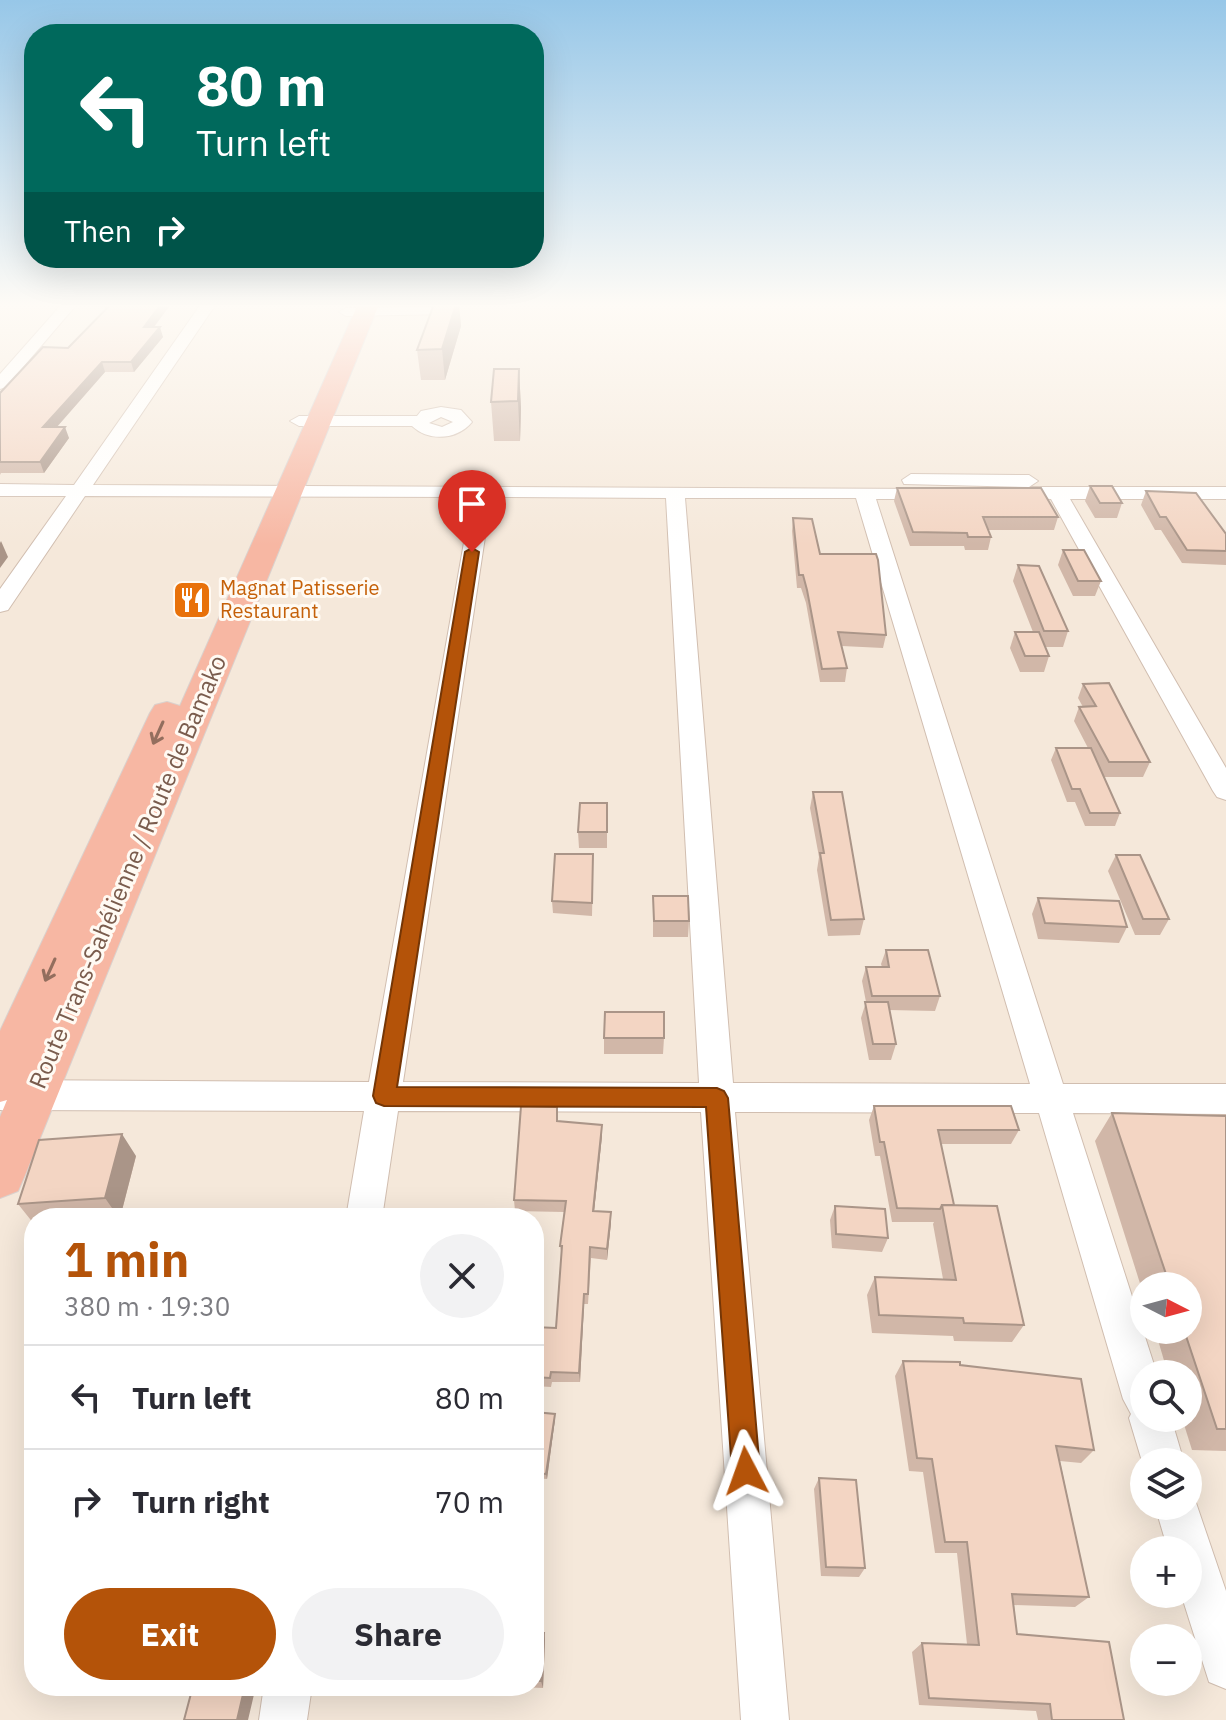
<!DOCTYPE html>
<html lang="en">
<head>
<meta charset="utf-8">
<style>
  body { margin:0; font-family:"IBM Plex Sans",sans-serif; background:#f2f2f3; color:#2b2b33; height:100vh; display:flex; flex-direction:column; font-size:30px; white-space:nowrap }
  * { box-sizing:border-box; margin:0 }
  p { font-size:26px; color:#7c7c81 }
  .icon { flex:none; width:44px; height:44px; fill:none; stroke:currentColor; stroke-width:2; stroke-linecap:round; stroke-linejoin:round }
  .map { position:relative; flex:1; overflow:hidden }
  .details { position:absolute; left:24px; top:1208px; width:520px; height:488px; display:flex; flex-direction:column; background:#fff; border-radius:32px; box-shadow:0 8px 32px #0002 }
  .details>* { flex:none }
  .hud { position:absolute; left:24px; top:24px; width:520px; height:244px; border-radius:32px; box-shadow:0 8px 32px #0002; background:#00695c; color:#fff; overflow:hidden }
  .needle { width:52px; rotate:96deg }
  .tools { position:absolute; left:1130px; top:1272px; display:grid; gap:16px }
  .tools a { display:grid; place-items:center; width:72px; height:72px; border-radius:50%; background:#fff; box-shadow:0 8px 32px #0002; font-size:40px }
  .pin { position:absolute; display:grid; place-items:center; width:68px; height:68px; color:#fff; margin:-82px -34px; border-radius:50% 50% 50% 0; rotate:-45deg; box-shadow:0 0 8px #0007 }
  .pin .icon { rotate:45deg }
  .me { position:absolute; width:88px; margin:-44px; rotate:356deg; stroke-linejoin:round; filter:drop-shadow(0 0 6px #0008) }
  .turn { display:flex; align-items:center; gap:28px; height:168px; padding:0 40px; font-size:36px }
  .turn .icon { width:104px; height:104px; stroke-width:2.5 }
  .turn b { display:block; font-size:56px; line-height:68px }
  .then { display:flex; align-items:center; height:76px; padding:0 40px; background:#0003; gap:16px; font-size:30px }
  .round { display:grid; place-items:center; flex:none; width:84px; height:84px; border-radius:42px; background:#f2f2f3 }
  .headline { display:flex; align-items:center; justify-content:space-between; height:136px; padding:0 40px }
  h1 { font-size:48px; font-weight:800; line-height:60px; color:#b45309 }
  .button { display:flex; gap:16px; margin-top:auto; padding:16px 40px }
  .button a { flex:1; height:92px; border-radius:48px; background:#b45309; color:#fff; font-size:32px; font-weight:800; line-height:92px; text-align:center }
  .button a+a { background:#f2f2f3; color:#2b2b33 }
  ul { padding:0; list-style:none }
  li { display:flex; align-items:center; gap:24px; height:104px; padding:0 40px; border-top:2px solid #e1e1e2 }
  li div { flex:1 }
  li b { display:block; font-size:30px }
  li em { font-style:normal }
  .map>svg:first-child { display:block }
  .residential { fill:#f5e8da; fill-rule:evenodd }
  .lines { fill:none; stroke-linecap:round; stroke-linejoin:round }
  .minor-casing { stroke:#d1beb0; stroke-width:2 }
  .highway-casing { stroke:#dad1cd; stroke-width:2 }
  .minor { fill:#fff; fill-rule:evenodd }
  .highway { fill:#f7b7a3; fill-rule:evenodd }
  .wall { fill:#d1b7a8 }
  .shaded-wall { fill:#aa9588 }
  .building { fill:#f3d5c3; stroke:#aa9588; stroke-width:2 }
  .oneway { stroke:#936e5e }
  .route { fill:#b45309; stroke:#753606; stroke-width:2 }
  .labels { text-anchor:middle; stroke-width:6; stroke-linejoin:round; paint-order:stroke }
  .far-food-label { font-size:20px; fill:#c56008; stroke:#fffaf3; text-anchor:start }
  .street-label { font-size:24px; fill:#7a5c4d; stroke:#fffaf3 }
</style>
</head>
<body>
<div class="map">
<svg width="1226" height="1720" viewBox="0 0 1226 1720">
  <rect width="100%" height="100%" fill="#fdf6ec"/>
  <path class="residential" d="M0,304H1226V1720H0ZM34,1218H534V1686H34ZM1144,1286H1188V1330H1144ZM1144,1374H1188V1418H1144ZM1144,1462H1188V1506H1144ZM1144,1550H1188V1594H1144ZM1144,1638H1188V1682H1144Z"/>
  <g class="lines">
    <g class="minor-casing">
      <path id="minor" d="M62,304H77L6,387L0,389V374Z
        M201,304H216L93,485L940,489L943,493L940,497L933,499H876L1063,1084H1226V1114L1073,1113L1157,1374H1144V1418H1171L1184,1462H1144V1468L1129,1418L1131,1414L1123,1399L1039,1113L735,1112L789,1720H741L701,1112L398,1111L382,1218H346L364,1111L0,1110V1080L369,1082L472,497L85,496L8,610L0,612V589L66,496H0V484L74,485ZM491,497L666,498L699,1083L403,1082ZM685,498H856L1030,1084L733,1083Z
        M443,307L450,311L448,314L346,316L339,312L346,308Z
        M441,407L461,410L472,422C457,440 429,442 412,426H299L290,421L299,416H417L421,411ZM441,417L453,422L442,427L429,423Z
        M911,474L1029,475L1038,481L1029,487L904,484L902,480Z
        M1007,487H1226V499H1070L1226,768V800L1217,797L1213,791L1051,499L1000,497L997,493L1000,489Z
        M1188,1489L1192,1491L1226,1591V1689L1209,1682L1181,1594H1188V1550H1168L1155,1506H1188Z
        M264,1686H312L307,1720H259Z"/>
    </g>
    <g class="highway-casing">
      <path id="highway" d="M358,304H379L25,1175L18,1191L0,1198V1117L7,1100L0,1102V1031L150,713L155,705L167,702L180,706Z"/>
    </g>
    <use href="#minor" class="minor"/>
    <use href="#highway" class="highway"/>
  </g>
  <path class="wall" d="M89,304H171L154,327L163,337L134,372H105L57,427L69,438L44,473H1L0,475V393L68,348L108,308L90,306Z
    M434,304H459L461,326L445,380H421L417,350Z
    M519,369L521,408L520,441H494L491,402Z
    M1090,486L1122,503L1117,518H1095L1085,501Z
    M897,488L1058,517L1054,530H988L991,537L988,550H965L964,546H910L894,501Z
    M1146,491L1226,534V565L1182,563L1161,530H1155L1141,505Z
    M793,518L820,554L886,635L883,648L842,646L847,668L845,682H820L806,603L801,588H797L792,531Z
    M1063,550L1101,581L1095,596H1073L1058,565Z
    M1018,565L1068,631L1063,647H1045L1049,656L1044,672H1020L1010,648L1015,632H1033L1013,581Z
    M1083,684L1150,762L1143,777H1104L1120,813L1115,826H1085L1075,802H1067L1051,760L1056,748H1088L1074,721L1079,707H1083L1078,698Z
    M813,792L864,919L860,935L828,936L817,870L819,857L810,808Z
    M607,803V848H579L578,832Z
    M1116,855L1169,919L1160,935H1135L1108,871Z
    M593,867L592,916L553,913L552,901Z
    M653,896L689,921L688,937H653Z
    M1038,898L1127,927L1119,943L1038,939L1032,914Z
    M886,950L940,996L935,1011L889,1010L896,1044L891,1060H869L861,1018L866,1002L862,981L866,967H882L881,964Z
    M604,1038H664L663,1054H604Z
    M874,1106L1019,1130L1011,1144H941L954,1205L1024,1325L1012,1342L954,1341L953,1336L872,1333L867,1295L875,1277L943,1279L933,1224L934,1222H892L880,1156H875L869,1120Z
    M1112,1113L1226,1116V1451L1192,1450L1182,1418H1188V1374H1168L1155,1330H1188V1286H1144V1296L1095,1141Z
    M558,1121L602,1136L594,1211L611,1212V1223L607,1260L591,1258L588,1304H584L580,1382H552L551,1387L534,1386V1327L556,1328L562,1256L560,1246L564,1212L515,1211L514,1200Z
    M136,1156L120,1218H34V1224L18,1204Z
    M835,1206L888,1238L882,1252L832,1248L830,1220Z
    M903,1361L960,1365L1094,1450L1081,1463L1060,1461L1089,1597L1075,1607L1014,1605L1017,1634L1124,1720H1038L1036,1711L919,1705L912,1652L922,1643L967,1644L957,1553H935L923,1472L909,1471L895,1376Z
    M534,1412L555,1414V1419L547,1479L534,1478Z
    M819,1478L865,1568L859,1577L821,1576L814,1489Z
    M534,1633H544L545,1640L543,1688L498,1686H534Z"/>
  <path class="shaded-wall" d="M161,304H171L147,336L144,327Z
    M456,304H459L461,326L445,380L442,349Z
    M160,327L163,337L134,372L131,362Z
    M102,362L105,372L47,438L43,427Z
    M519,369L521,408L520,441L518,401Z
    M65,427L69,438L44,473L40,462Z
    M1,541L8,557L0,568V543Z
    M602,1125V1136L593,1222V1211Z
    M122,1134L136,1156L120,1218H119L105,1198Z
    M611,1212V1223L607,1260V1249Z
    M584,1294V1304L580,1382L579,1373Z
    M555,1414V1419L547,1479L546,1474Z
    M544,1633L545,1640L543,1688L541,1681Z
    M245,1686H256L248,1720H237Z"/>
  <path class="building" d="M111,304H161L144,327H160L131,362H102L43,427H65L40,462H0V393L43,347L68,348Z
    M434,304H456L442,349L417,350Z
    M494,369H519L518,401L491,402Z
    M1090,486H1112L1122,503H1100Z
    M897,488H1041L1058,517H983L991,537H968L967,533L913,532Z
    M1146,491L1196,493L1226,534V551L1187,550L1166,517H1160Z
    M793,518L812,519L820,554H876L878,560L886,635L838,632L847,668L822,669L807,590L803,575H799Z
    M1063,550H1084L1101,581H1078Z
    M1018,565L1039,566L1068,631H1044Z
    M1015,632H1039L1049,656H1025Z
    M1109,683L1150,762H1109L1079,707L1096,706L1083,684Z
    M1056,748H1091L1120,813H1090L1080,789H1072Z
    M813,792H842L864,919L831,920L820,853H824Z
    M580,803H607V832H578Z
    M555,854H593L592,903L552,901Z
    M1116,855H1140L1169,919H1143Z
    M653,896H688L689,921H654Z
    M1038,898L1119,901L1127,927L1045,923Z
    M886,950H928L940,996H872L866,967H889Z
    M865,1002H888L896,1044H873Z
    M605,1012H664V1038H604Z
    M521,1106L557,1107V1121L602,1125L593,1211L611,1212L607,1249L590,1247L588,1294H584L579,1373L551,1372L550,1378L534,1377V1327L556,1328L562,1246H560L566,1201L514,1200Z
    M874,1106H1011L1019,1130H938L954,1205H942L940,1209L897,1208L884,1142H880Z
    M1112,1113L1226,1116V1429H1217L1184,1330H1188V1286H1170Z
    M122,1134L105,1198L18,1204L39,1140Z
    M942,1205L997,1206L1024,1325L964,1323L963,1318L879,1315L875,1277L956,1280Z
    M835,1206L885,1209L888,1238L836,1234Z
    M903,1361L960,1362V1365L1081,1379L1094,1450L1056,1446L1089,1597L1012,1594L1017,1634L1109,1642L1124,1720H1052L1050,1704L929,1698L922,1643L979,1645L967,1542H945L932,1459L917,1458Z
    M534,1412L555,1414L546,1474L534,1473Z
    M819,1478L856,1480L865,1568L826,1567Z
    M534,1633H544L541,1681H534Z
    M193,1686H245L237,1720H184Z"/>
  <defs><path id="oneway-shaft" d="M-6 0H5M1.5-3L5.5 0L1.5 3" fill="none" stroke-width="1.6" stroke-linecap="round" stroke-linejoin="round" transform="scale(2)"/></defs>
  <g class="oneway">
    <use href="#oneway-shaft" transform="translate(158 733) rotate(114)"/>
    <use href="#oneway-shaft" transform="translate(50 970) rotate(114)"/>
  </g>
  <linearGradient id="sky" x2="0" y2="1"><stop stop-color="#97c7e8"/><stop offset="0.56" stop-color="#fefbf6"/><stop offset="1" stop-color="#fefbf6" stop-opacity="0"/></linearGradient>
  <rect width="1226" height="545" fill="url(#sky)"/>
  <path class="route" d="M472,548L479,552L397,1087L717,1088L724,1091L728,1098L760,1471L756,1481L746,1485L736,1481L732,1471L706,1107L384,1106L376,1103L373,1096L465,552Z"/>
  <defs>
    <g id="restaurant-square" transform="scale(2)"><rect x="-9" y="-9" width="18" height="18" rx="4" fill="#e8710a" stroke="#fffaf3"/><path d="M-5-6h1v4h1v-4h1v4h1v-4h1v5L-1.5 .5V6h-2V.5L-5-1ZM5-6V6H3V1.5H1.5Q1.5-4 5-6Z" fill="#fff"/></g>
  </defs>
  <g fill-rule="evenodd">
    <use href="#restaurant-square" x="192" y="600"/>
  </g>
  <g class="labels">
    <g class="far-food-label">
      <text x="220" y="595">Magnat Patisserie<tspan x="220" dy="23">Restaurant</tspan></text>
    </g>
    <g class="street-label">
      <text transform="translate(128 872) rotate(-67)" y="8">Route Trans-Sahélienne / Route de Bamako</text>
    </g>
  </g>
</svg>
<div class="tools">
<a><svg class="needle" viewBox="-14 -14 28 28"><path d="M0-13l5 13h-10z" fill="#e53935"/><path d="M0 13l5-13h-10z" fill="#7c7c81"/></svg></a>
<a><svg class="icon" aria-label="search" viewBox="0 0 24 24"><circle cx="10" cy="10" r="6"/><path d="M15 15l6 6"/></svg></a>
<a><svg class="icon" aria-label="layers" viewBox="0 0 24 24"><path d="M12 4l9 5-9 5-9-5zM3 14l9 5 9-5"/></svg></a>
<a>+</a>
<a>−</a>
</div>
<div class="pin" style="left:472px;top:552px;background:#d93025"><svg class="icon" aria-label="arrive" viewBox="0 0 24 24"><path d="M6 21V4h12l-3 4 3 4H6"/></svg></div>
<svg class="me" style="left:746px;top:1471px" viewBox="-20 -20 40 40"><path d="M0-17L14 15 0 8-14 15z" fill="#b45309" stroke="#fff" stroke-width="4"/></svg>
<div class="hud">
<div class="turn"><svg class="icon" aria-label="left" viewBox="0 0 24 24"><path d="M17 20v-9H6M10 6l-5 5 5 5"/></svg><div><b>80 m</b>Turn left</div></div>
<div class="then">Then<svg class="icon" aria-label="right" viewBox="0 0 24 24"><path d="M7 20v-9h11M14 6l5 5-5 5"/></svg></div>
</div>
<section class="details">
<div class="headline"><div><h1>1 min</h1><p>380 m · 19:30</p></div><a class="round"><svg class="icon" aria-label="close" viewBox="0 0 24 24"><path d="M6 6l12 12M18 6L6 18"/></svg></a></div>
<ul>
<li><svg class="icon" aria-label="left" viewBox="0 0 24 24"><path d="M17 20v-9H6M10 6l-5 5 5 5"/></svg><div><b>Turn left</b></div><em>80 m</em></li>
<li><svg class="icon" aria-label="right" viewBox="0 0 24 24"><path d="M7 20v-9h11M14 6l5 5-5 5"/></svg><div><b>Turn right</b></div><em>70 m</em></li>
</ul>
<div class="button"><a>Exit</a><a>Share</a></div>
</section>
</div>
</body>
</html>
